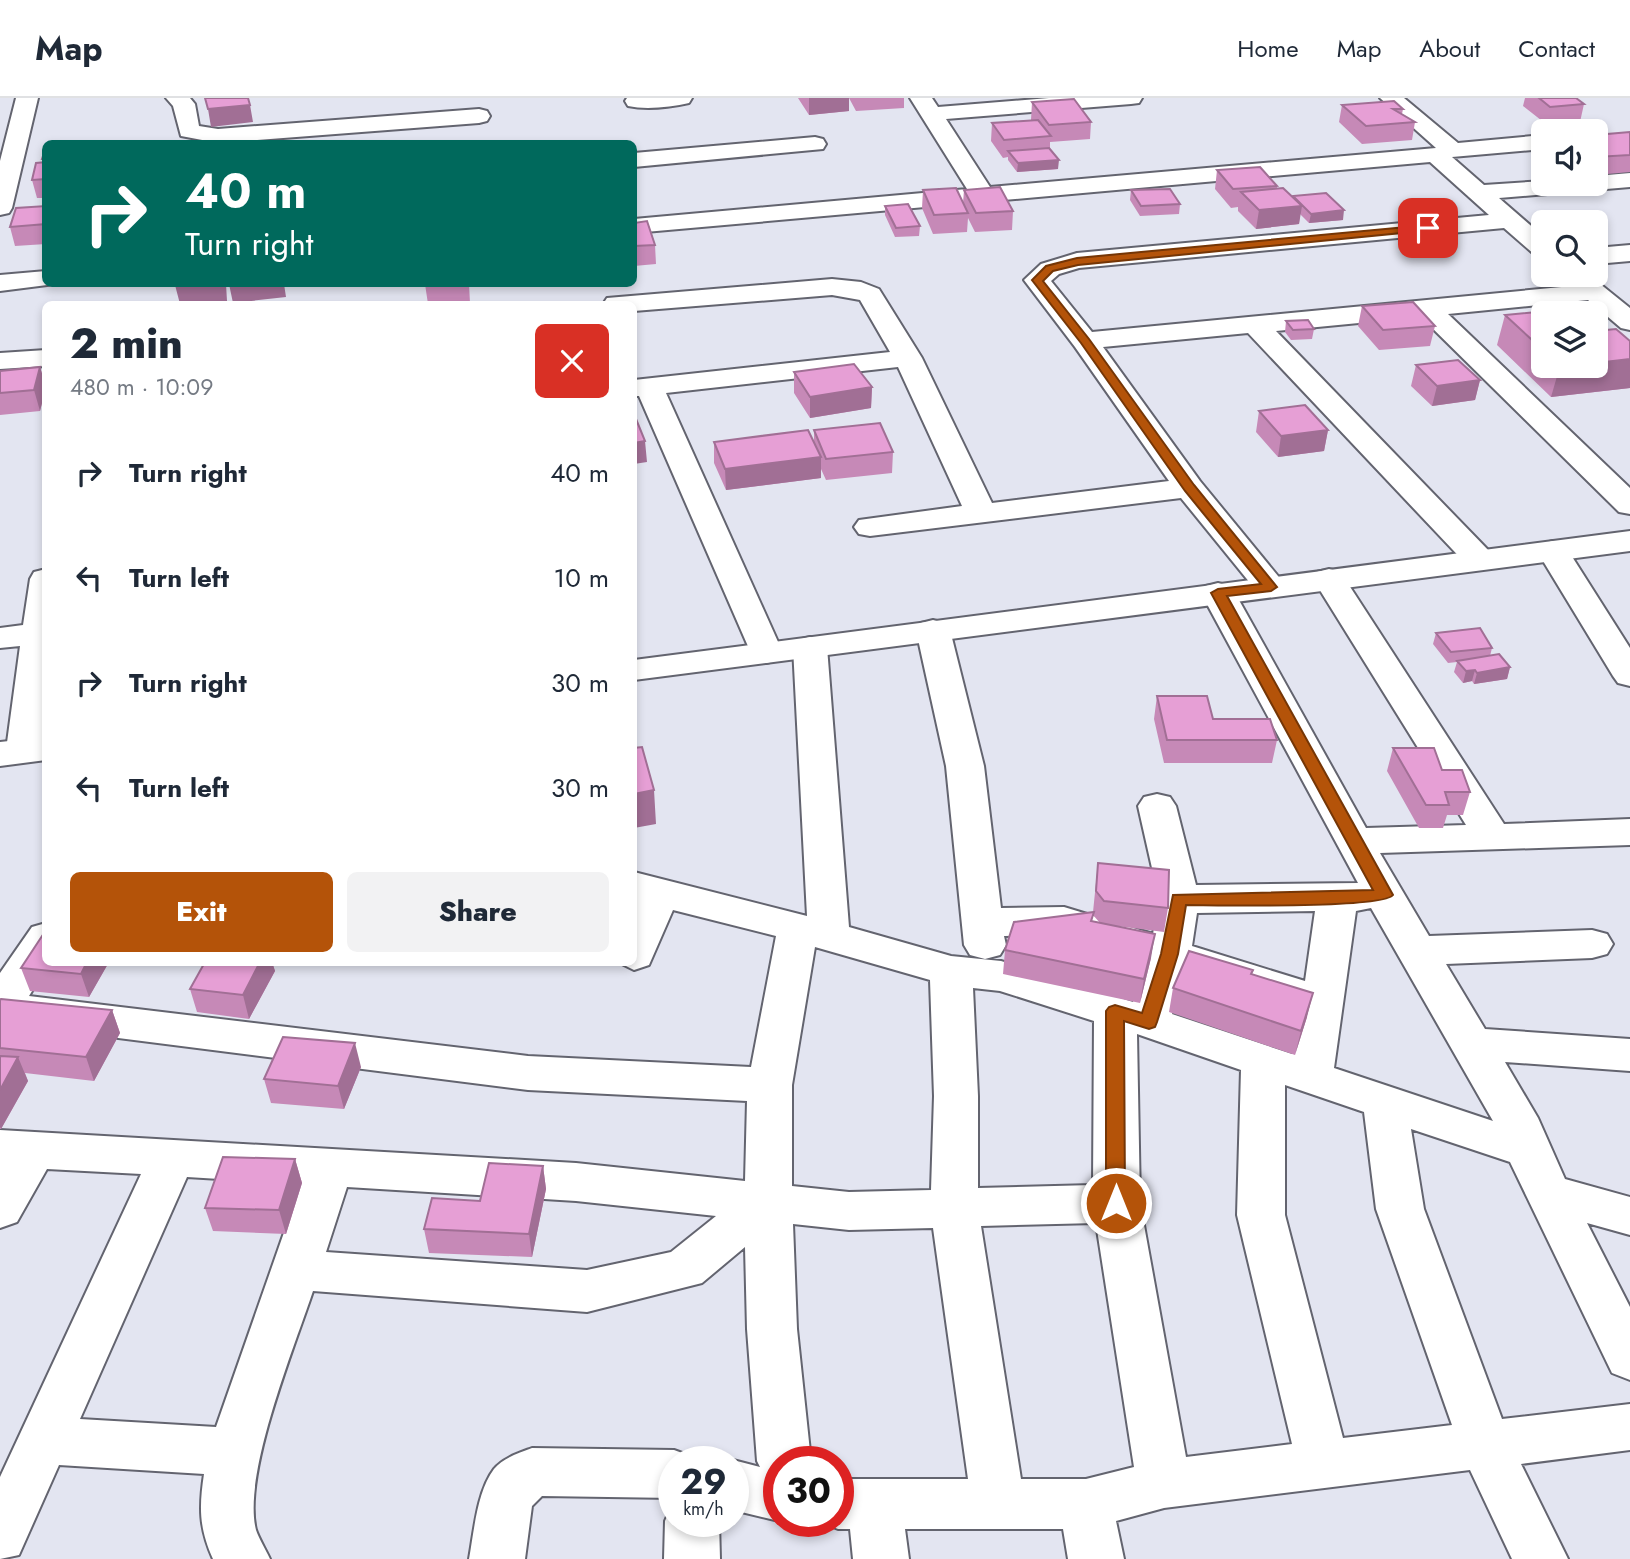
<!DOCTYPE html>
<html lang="en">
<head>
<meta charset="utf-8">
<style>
  body { margin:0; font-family:Jost,sans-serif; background:#f2f2f3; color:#1f2937; height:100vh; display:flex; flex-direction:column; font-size:26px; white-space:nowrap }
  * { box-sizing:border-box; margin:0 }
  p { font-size:23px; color:#747a83 }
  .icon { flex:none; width:38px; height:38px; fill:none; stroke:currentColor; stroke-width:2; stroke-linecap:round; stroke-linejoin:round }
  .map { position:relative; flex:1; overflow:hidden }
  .details { position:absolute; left:42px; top:203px; width:595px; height:665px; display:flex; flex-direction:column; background:#fff; border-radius:10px; box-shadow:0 4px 10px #0003 }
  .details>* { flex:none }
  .guide { position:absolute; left:42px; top:42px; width:595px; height:147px; border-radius:10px; box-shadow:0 4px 10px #0003; background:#00695c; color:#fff; overflow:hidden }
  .buttons { position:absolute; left:1531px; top:21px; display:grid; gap:14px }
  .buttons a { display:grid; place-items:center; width:77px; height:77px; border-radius:10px; background:#fff; box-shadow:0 4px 10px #0003; font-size:35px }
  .speed { position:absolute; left:658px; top:1348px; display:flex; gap:14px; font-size:35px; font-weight:700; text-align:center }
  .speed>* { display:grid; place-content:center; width:91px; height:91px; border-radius:50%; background:#fff; box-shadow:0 4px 10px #0003; line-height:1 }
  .speed small { font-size:18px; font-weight:400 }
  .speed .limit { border:10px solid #d22; background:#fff; color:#111 }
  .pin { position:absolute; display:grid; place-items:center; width:60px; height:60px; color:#fff; margin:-30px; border-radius:14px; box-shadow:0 4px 10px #0006 }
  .me { position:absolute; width:77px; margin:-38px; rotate:0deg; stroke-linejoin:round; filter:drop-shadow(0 0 5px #0008) }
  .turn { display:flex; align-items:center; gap:24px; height:147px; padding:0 28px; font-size:32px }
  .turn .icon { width:91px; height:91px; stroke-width:2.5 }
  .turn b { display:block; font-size:49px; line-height:60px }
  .round { display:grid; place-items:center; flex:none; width:74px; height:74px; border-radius:10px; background:#f2f2f3 }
  .head { display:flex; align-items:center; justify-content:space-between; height:119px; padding:0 28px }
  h1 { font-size:42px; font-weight:800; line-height:52px }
  .button { display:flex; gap:14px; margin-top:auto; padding:14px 28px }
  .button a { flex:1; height:80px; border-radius:10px; background:#b45309; color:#fff; font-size:28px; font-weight:800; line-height:80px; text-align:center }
  .button a+a { background:#f2f2f3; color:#1f2937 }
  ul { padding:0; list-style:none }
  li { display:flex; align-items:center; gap:21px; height:105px; padding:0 28px }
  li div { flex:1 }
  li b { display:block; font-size:26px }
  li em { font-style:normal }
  header { display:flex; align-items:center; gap:42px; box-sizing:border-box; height:98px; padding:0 35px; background:#fff; border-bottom:2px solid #e0e1e3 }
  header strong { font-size:33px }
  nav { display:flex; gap:38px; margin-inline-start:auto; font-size:24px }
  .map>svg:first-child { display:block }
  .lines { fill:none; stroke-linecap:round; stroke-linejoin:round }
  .minor-casing { stroke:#63646f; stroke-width:4 }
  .tertiary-casing { stroke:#63646f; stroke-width:4 }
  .minor { fill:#fff; fill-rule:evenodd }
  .tertiary { fill:#fff; fill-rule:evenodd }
  .wall { fill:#c689b7; fill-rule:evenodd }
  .shaded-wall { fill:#a16f95 }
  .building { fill:#e69fd5; stroke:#a16f95; stroke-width:2 }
  .route { fill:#b45309; stroke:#753606; stroke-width:2 }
</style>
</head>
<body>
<header>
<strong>Map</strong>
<nav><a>Home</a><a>Map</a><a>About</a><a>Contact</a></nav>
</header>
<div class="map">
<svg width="1630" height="1461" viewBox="0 0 1630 1461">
  <rect width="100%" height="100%" fill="#e3e5f1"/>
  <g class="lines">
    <g class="minor-casing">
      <path id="minor" d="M16,0H38L12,110L9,115L0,117V63Z
        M166,0H190L195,6L199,28L218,31L479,11L487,13L490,18L487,23L479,25L218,45L181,38L173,8Z
        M627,0H692L689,5C671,9 646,12 628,8L625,3Z
        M910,0H932L938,9L1049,0H1142L1139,5L1131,6L946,21L990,89L1436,50L1380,0H1404L1458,45L1544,37V51L1452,59L1484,87L1544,83V86H1596V78L1630,75V89L1499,100L1544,139V159L1535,157L1504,130L1079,170L1059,176L1051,183L1092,234L1572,188L1563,177H1589L1630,210V232L1621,230L1588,202L1448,216L1630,390V416L1619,414L1421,219L1276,233L1491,455L1496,462L1491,469L1480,472L1469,469L1248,235L1103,249L1200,383L1287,489L1283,496L1271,499L1259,496L1181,400L870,438L859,436L854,429L859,422L962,408L898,269L666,295L783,555L778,562L766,565L754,562L639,298H634V282L890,254L860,202L832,197L634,213V206H603L607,200L832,181L861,184L879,191L922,260L992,405L1169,383L1075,249L1024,182L1041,166L1077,155L1489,117L1430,64L634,135V121L967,91Z
        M815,39L823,41L826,46L823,51L634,69V55Z
        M1630,147V163L1596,166V150Z
        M46,173V186H55L0,193V177Z
        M46,252V268L0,271V255Z
        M1553,443L1564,446L1630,550V588L1618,585L1613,578L1537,453L1542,446Z
        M46,471C46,507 52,637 37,660L24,663L11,660L6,652L20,548L0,550V530L23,527L30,481L34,474Z
        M1329,471L1341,474L1345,481L1504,726L1630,721V747L1380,755L1429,838L1592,832L1607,836L1613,846L1607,856L1592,860L1446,866L1485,931L1630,941V973L1505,964L1538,1020L1565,1081L1630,1099V1137L1587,1125L1630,1209V1282L1612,1275L1510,1064L1411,1031L1424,1111L1502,1321L1630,1306V1352L1521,1366L1568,1461H1512L1470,1372L1164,1410L1116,1423L1124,1461H1068L1063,1431H905L909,1461H853L850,1431H838L818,1423H838V1381H968L933,1130L849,1132L793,1126L797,1231L811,1363H779V1423L733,1412V1363H731L733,1362L760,1369L757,1363L747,1231L745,1149L702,1185L587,1214L313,1193C294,1250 242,1377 256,1432C259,1441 266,1452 270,1461H213C199,1430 199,1409 204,1376L59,1367L19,1457L0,1461V1379L141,1076L47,1071L17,1124L0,1130V1032L576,1065L745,1083L747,1003L528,992L0,925V875L32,829L46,825V864H50L29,898L528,958L751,969L776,838L673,812L649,867L634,872L618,864H634V810L637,802L634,801V774L807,818L793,549L798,542L810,539L822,542L827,549L849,829L951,858L1001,863L1133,904L1147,864L1063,837L1004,838L1006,847L1000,857L985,861L970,857L964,847L946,668L916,532L921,525L933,522L945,525L950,532L984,668L1001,810L1064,809L1153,836L1159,801L1138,708L1144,699L1157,696L1170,699L1176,708L1196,787L1358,785L1201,495L1206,488L1218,485L1230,488L1235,495L1366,730L1466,727L1313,481L1317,474ZM1371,810L1493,1023L1334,970L1356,813ZM1315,813L1305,883L1192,848L1197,815ZM815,849L930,882L934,998L931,1092L849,1094L792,1088V987ZM1185,876L1300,912L1292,956L1172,916ZM973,890L1000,893L1094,923L1093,1087L978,1090V998ZM1137,936L1241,972L1237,1117L1292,1346L1186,1359L1140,1105ZM1285,987L1364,1014L1376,1111L1452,1327L1343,1340L1285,1117ZM187,1079L301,1086L216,1329L80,1321ZM347,1089L576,1103L716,1118L671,1154L587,1172L326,1154ZM1096,1125L1134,1369L1086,1381H1021L981,1128Z
        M532,1350L674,1352L693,1359L695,1363H674V1400L542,1398L532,1408L525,1461H469C474,1434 477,1393 494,1371C503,1360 519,1355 532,1350Z
        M673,1405L674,1423H719L720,1461H664L665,1423Z"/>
    </g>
    <g class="tertiary-casing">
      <path id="tertiary" d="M1630,433V453L634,582V562Z
        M46,639V662L0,668V644Z"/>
    </g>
    <use href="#minor" class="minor"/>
    <use href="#tertiary" class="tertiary"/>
  </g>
  <path class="wall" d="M798,0H904V10L856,13L849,0V13L809,17Z
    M1525,0H1580H1576L1584,6L1580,24L1546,26L1523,8Z
    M1032,4L1091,24L1090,41L1050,44V51L1058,71L1017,74L1008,62V59L1003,60L991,43L992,25L1031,22Z
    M1342,7L1403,11L1402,16L1415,24L1412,42L1362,46L1339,24Z
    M1630,34V74L1596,77V37Z
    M46,52V100H37L32,82L42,64V61Z
    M1217,72L1277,88V90L1293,99L1343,122L1309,125L1300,116L1299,126L1256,131L1238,113V109L1231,110L1215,91Z
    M923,92L963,105L964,92L1013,113L1012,132L975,134L968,120L967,134L933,136L922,110Z
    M1131,92L1180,106L1179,116L1140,118L1130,102Z
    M46,108V146L15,148L10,129Z
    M885,108L920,128L919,138L895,139L885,117Z
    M634,125L655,147L656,166L634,168Z
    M425,186H469L470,205L428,206Z
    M1362,208L1435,228L1430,248L1379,252L1358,228Z
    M1544,215V268H1596L1630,243V290L1551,299L1497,247L1505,217Z
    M1286,223L1314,231L1312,241L1291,242L1285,234Z
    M1416,267L1480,282L1475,302L1432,308L1411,288Z
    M40,269L46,289L40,313L0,317V273Z
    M794,274L872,289L871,310L810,320L794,295Z
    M1259,313L1328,332L1324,353L1278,359L1256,334Z
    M814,332L893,354L892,375L826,382L821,371V380L726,392L714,365V344H814Z
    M1436,535L1492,550L1490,558L1510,569L1507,581L1474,586L1472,583L1463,585L1454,574L1457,564L1448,565L1433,546Z
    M1157,598L1213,621L1277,642L1272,665H1164L1154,621Z
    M1393,650L1442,672L1470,694L1463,717H1447L1443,730H1419L1387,673Z
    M1098,765L1168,810L1164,834L1117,828L1151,860L1140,905L1003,876L1005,852L1093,814ZM1093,817L1100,825L1092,823Z
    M109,864L89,899L30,893L21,870Z
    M205,864H272L275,873L249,921L197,914L190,891Z
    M1252,876L1307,919L1295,957L1169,914L1173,890Z
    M0,902L112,912L120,935L94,983L25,975L28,983L1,1031H0Z
    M361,969L344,1011L271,1005L264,981Z
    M295,1061L302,1085L286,1136L213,1133L205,1110Z
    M543,1068L546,1091L532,1159L429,1155L424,1131L480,1103Z"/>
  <path class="shaded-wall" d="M809,0H849V13L809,17Z
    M250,7L253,24L211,29L208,11Z
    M1059,62L1058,71L1017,74L1018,65Z
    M1302,108L1299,126L1256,131L1259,112Z
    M1344,112L1343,122L1309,125L1311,116Z
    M196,186H226L227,203L180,206L175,187Z
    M229,186H284L286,199L233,205Z
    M1630,261V290L1551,299L1560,268H1596V265Z
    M40,269L46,289L40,313L34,292Z
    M1480,282L1475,302L1432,308L1437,288Z
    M872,289L871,310L810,320V299Z
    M1328,332L1324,353L1278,359L1281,338Z
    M645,343L647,364L634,366V345Z
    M821,359V380L726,392L725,371Z
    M1510,569L1507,581L1474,586L1477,575Z
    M1475,572L1472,583L1463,585L1466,573Z
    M654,692L656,726L634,730V696Z
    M1155,836L1151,860L1140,905L1144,881Z
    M87,864H109L89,899L81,876Z
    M260,864H272L275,873L249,921L243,897Z
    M1313,895L1307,919L1295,957L1301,933Z
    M112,912L120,935L94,983L86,959Z
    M355,945L361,969L344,1011L338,988Z
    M18,959L28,983L1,1031L0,1029V992Z
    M295,1061L302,1085L286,1136L279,1112Z
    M543,1068L546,1091L532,1159L529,1136Z"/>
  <path class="building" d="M205,0H248L250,7L208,11Z
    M1539,0H1576L1584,6L1550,9Z
    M1074,1L1091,24L1049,27L1032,4Z
    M1394,3L1403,11H1393L1415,24L1366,28L1342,7Z
    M1038,22L1051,38L1004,42L992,25Z
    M1630,34V57L1596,59V37Z
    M1049,50L1059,62L1018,65L1008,53Z
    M45,52L46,61H42Z
    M46,64V81L32,82L36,65Z
    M1260,69L1277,88L1233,91L1217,72Z
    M1000,89L1013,113L976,115L964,92Z
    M956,90L968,115L934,117L923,92Z
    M1283,90L1302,108L1259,112L1241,94Z
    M1170,91L1180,106L1141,108L1131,92Z
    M1326,95L1344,112L1311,116L1293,98Z
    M908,106L920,128L896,130L885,108Z
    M46,108V126L10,129L16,110Z
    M647,123L655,147L634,148V125Z
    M175,186H196L175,187Z
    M425,186H467L425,188Z
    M1413,204L1435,228L1383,232L1362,208Z
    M1557,212L1560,215H1544V227L1537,228L1544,233V253L1505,217Z
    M1308,222L1314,231L1293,232L1286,223Z
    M1616,231L1630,243V261L1596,265V233Z
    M1458,262L1480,282L1437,288L1416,267Z
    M854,266L872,289L810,299L794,274Z
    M40,269L34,292L0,295V273Z
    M1305,307L1328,332L1281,338L1259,313Z
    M634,316L645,343L634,345Z
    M880,325L893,354L826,361L814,332Z
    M808,332L821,359L725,371L714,344Z
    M1480,530L1492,550L1451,554L1436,535Z
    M1499,556L1510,569L1477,575L1475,572L1466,573L1457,563Z
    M1157,598H1207L1213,621H1270L1277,642H1167Z
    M642,649L654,692L634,696V650Z
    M1393,650H1434L1442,672H1462L1470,694H1445L1449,707H1426Z
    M1098,765L1169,772L1168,810L1104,803L1096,793Z
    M1094,814L1091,823L1155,836L1144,881L1005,852L1014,824Z
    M46,832V864H87L81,876L21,870Z
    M1189,853L1253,872L1251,876L1313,895L1301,933L1173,890Z
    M205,864H260L243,897L190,891Z
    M1,901L112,912L86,959L0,950V902Z
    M283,939L355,945L338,988L264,981Z
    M0,958L18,959L0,992Z
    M223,1059L295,1061L279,1112L205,1110Z
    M489,1065L543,1068L529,1136L424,1131L432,1100L480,1103Z"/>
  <path class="route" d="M1428,127L1432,128V132L1078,167L1053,173L1043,183L1089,241L1194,387L1277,489L1271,493L1227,498L1393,797C1382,811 1214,807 1186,807L1178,856L1157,924L1155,929L1149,931L1124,923L1125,1105L1123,1111L1116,1113L1109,1111L1106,1105V913L1109,909L1115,907L1142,915L1161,856L1173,797L1373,792L1211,495L1218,491L1261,486L1185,393L1081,245L1032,182L1046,168L1077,160Z"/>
</svg>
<div class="buttons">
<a><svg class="icon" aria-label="sound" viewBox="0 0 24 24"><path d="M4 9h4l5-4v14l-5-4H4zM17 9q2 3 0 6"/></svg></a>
<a><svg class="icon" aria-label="search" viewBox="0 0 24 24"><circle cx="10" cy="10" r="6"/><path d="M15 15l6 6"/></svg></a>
<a><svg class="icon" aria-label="layers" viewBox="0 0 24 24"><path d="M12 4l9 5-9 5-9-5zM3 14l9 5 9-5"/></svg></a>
</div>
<div class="speed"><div>29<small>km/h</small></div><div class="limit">30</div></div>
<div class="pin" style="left:1428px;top:130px;background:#d93025"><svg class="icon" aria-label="arrive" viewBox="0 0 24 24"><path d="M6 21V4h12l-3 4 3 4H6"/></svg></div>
<svg class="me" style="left:1116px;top:1105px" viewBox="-20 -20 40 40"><circle r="17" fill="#b45309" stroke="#fff" stroke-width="3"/><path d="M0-11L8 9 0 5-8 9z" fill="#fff"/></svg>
<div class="guide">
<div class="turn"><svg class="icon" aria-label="right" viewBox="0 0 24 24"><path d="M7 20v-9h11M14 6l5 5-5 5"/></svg><div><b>40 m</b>Turn right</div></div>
</div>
<section class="details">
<div class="head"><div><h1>2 min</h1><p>480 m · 10:09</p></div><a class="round" style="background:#d93025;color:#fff"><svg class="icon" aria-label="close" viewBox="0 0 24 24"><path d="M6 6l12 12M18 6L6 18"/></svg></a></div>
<ul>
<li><svg class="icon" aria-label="right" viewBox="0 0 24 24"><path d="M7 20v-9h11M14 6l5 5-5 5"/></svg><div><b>Turn right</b></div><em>40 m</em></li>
<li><svg class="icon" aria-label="left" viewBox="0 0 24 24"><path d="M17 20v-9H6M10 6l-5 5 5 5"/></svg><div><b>Turn left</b></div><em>10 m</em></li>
<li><svg class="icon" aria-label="right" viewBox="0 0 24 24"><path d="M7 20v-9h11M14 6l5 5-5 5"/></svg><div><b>Turn right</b></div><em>30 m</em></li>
<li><svg class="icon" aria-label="left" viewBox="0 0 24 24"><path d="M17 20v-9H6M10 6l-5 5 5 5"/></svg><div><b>Turn left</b></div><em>30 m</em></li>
</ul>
<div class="button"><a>Exit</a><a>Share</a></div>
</section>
</div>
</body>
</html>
